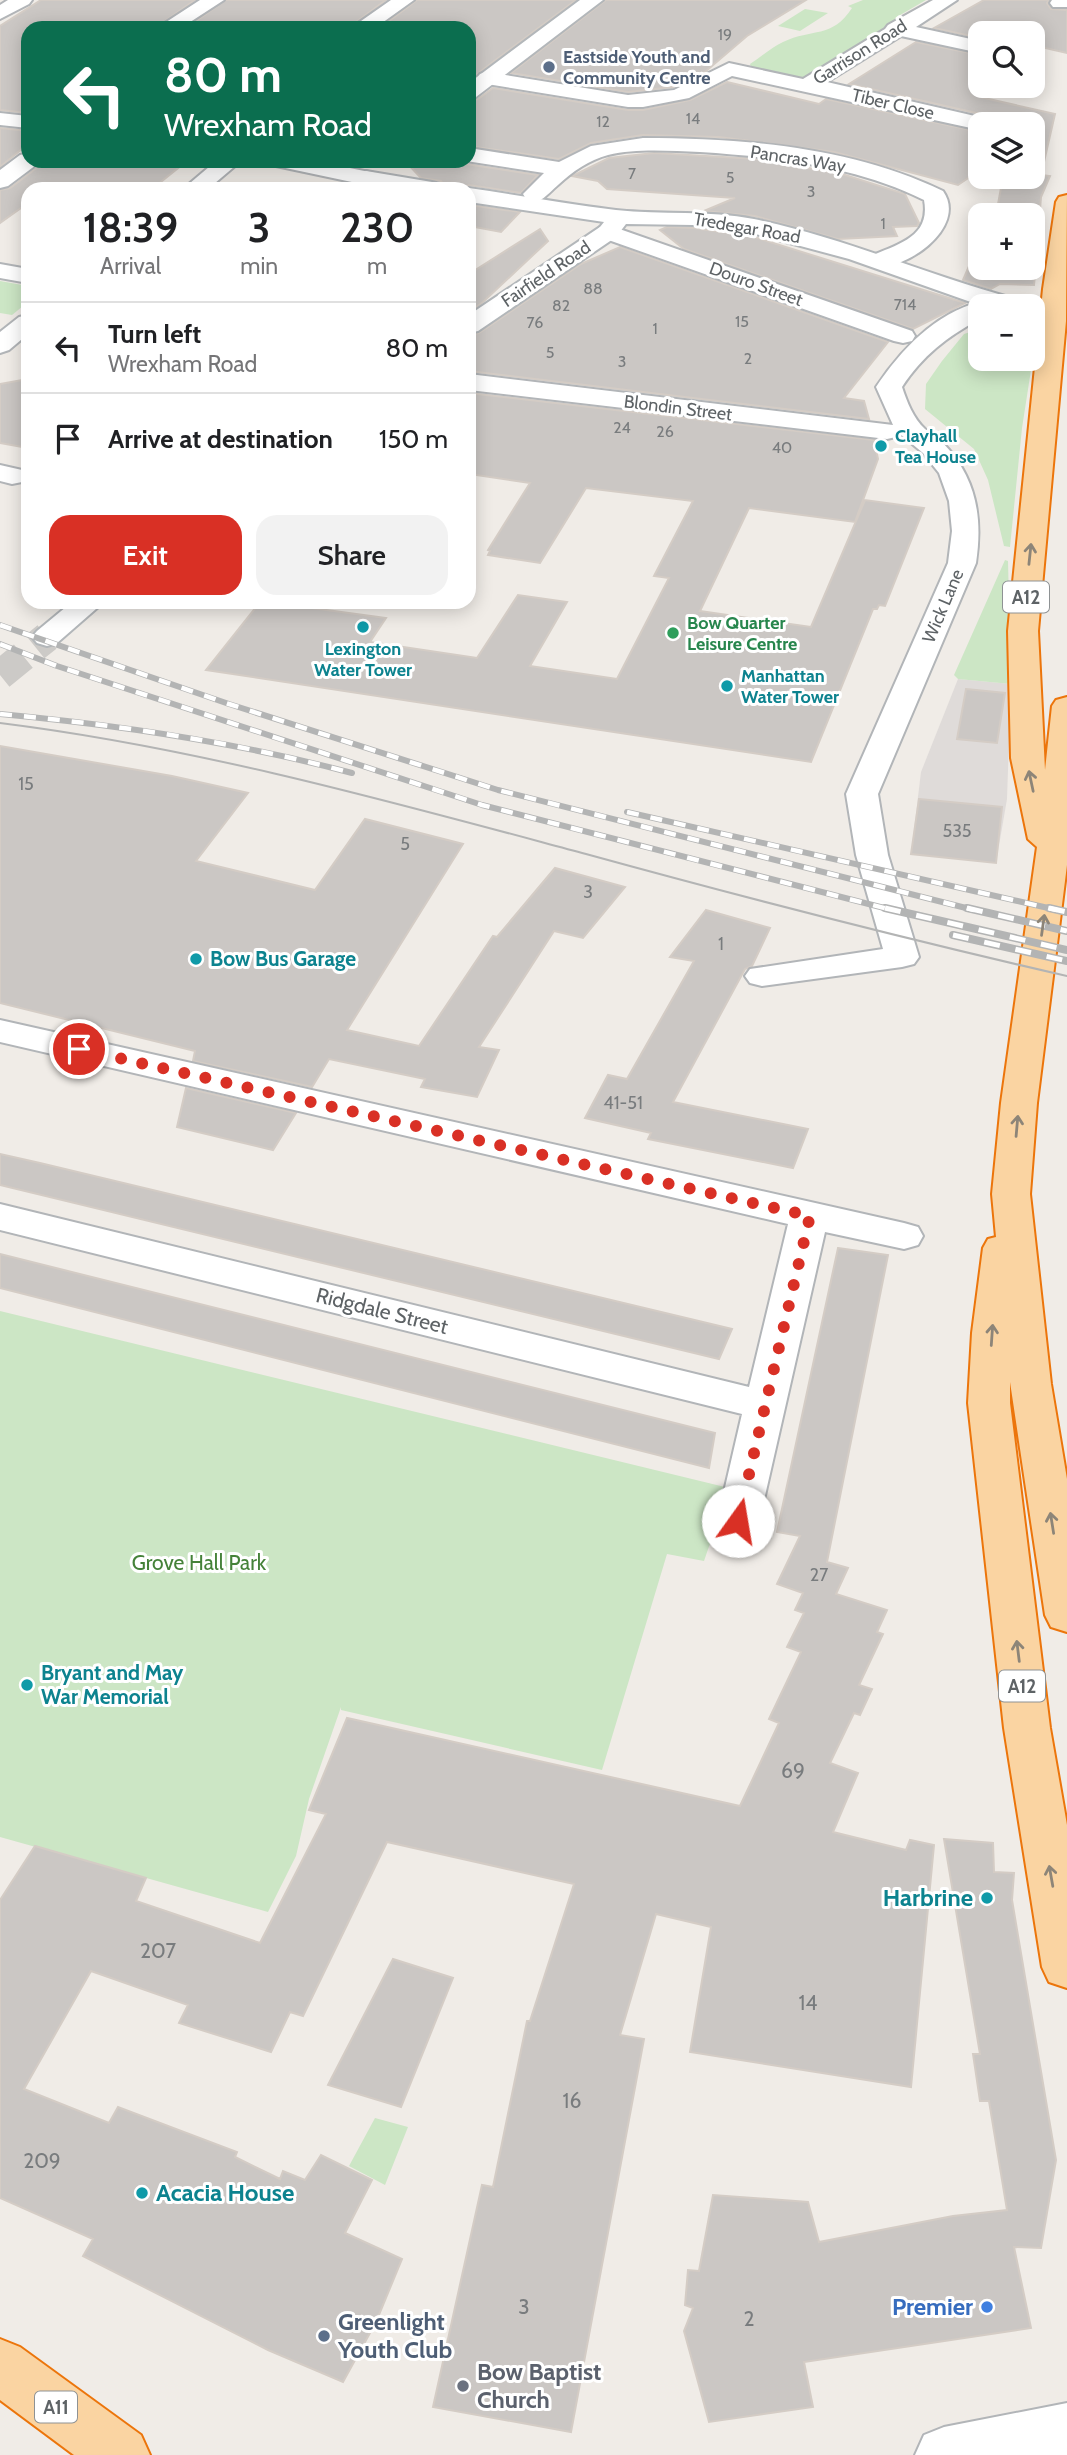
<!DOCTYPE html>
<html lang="en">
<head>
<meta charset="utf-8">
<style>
  body { margin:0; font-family:Cabin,sans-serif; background:#f2f2f2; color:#202124; height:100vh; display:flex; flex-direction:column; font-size:26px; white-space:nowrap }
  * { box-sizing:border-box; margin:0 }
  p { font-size:23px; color:#757577 }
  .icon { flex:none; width:38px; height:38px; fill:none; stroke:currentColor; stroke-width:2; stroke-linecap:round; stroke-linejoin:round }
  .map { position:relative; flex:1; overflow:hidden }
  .panel { position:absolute; left:21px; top:182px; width:455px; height:427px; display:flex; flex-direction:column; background:#fff; border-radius:21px; box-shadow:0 4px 18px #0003 }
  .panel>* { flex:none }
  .top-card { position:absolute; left:21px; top:21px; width:455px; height:147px; border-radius:21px; box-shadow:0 4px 18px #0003; background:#0b6e4f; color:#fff; overflow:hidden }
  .tools { position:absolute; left:968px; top:21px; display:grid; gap:14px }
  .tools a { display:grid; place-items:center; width:77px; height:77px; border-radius:14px; background:#fff; box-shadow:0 4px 18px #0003; font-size:35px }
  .pin { position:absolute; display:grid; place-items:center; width:60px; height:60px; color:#fff; margin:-30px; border:4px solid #fff; border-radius:50%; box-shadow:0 2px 7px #0007 }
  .me { position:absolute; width:77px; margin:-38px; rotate:13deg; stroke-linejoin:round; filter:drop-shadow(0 0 5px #0008) }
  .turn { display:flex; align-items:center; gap:24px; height:147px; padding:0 28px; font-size:32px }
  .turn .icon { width:91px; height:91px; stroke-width:2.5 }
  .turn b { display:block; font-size:49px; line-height:60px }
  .eta { display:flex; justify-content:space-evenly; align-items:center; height:119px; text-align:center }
  .eta b { font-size:42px; font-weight:600; line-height:49px }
  .action { display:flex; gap:14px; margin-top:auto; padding:14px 28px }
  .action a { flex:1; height:80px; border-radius:21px; background:#d93025; color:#fff; font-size:28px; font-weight:600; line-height:80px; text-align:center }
  .action a+a { background:#f2f2f2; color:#202124 }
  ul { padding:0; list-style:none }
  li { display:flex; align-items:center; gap:21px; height:91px; padding:0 28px; border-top:2px solid #e0e0e0 }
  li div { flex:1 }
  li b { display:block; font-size:26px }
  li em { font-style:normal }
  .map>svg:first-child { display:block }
  .industrial { fill:#dfdbd9 }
  .green { fill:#cce6c5 }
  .building { fill:#cbc7c4; stroke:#d4ccc5; stroke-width:2 }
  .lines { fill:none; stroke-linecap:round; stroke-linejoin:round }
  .secondary-tunnel { stroke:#cccac7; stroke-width:30; stroke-dasharray:30 15; stroke-linecap:butt }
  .minor-casing { stroke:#b2b5b8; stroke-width:4 }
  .tertiary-casing { stroke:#b2b5b8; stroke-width:4 }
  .secondary-casing { stroke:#b3b7ba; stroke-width:4 }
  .trunk-casing { stroke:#ec750b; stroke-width:4 }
  .minor { fill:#fff; fill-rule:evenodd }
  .tertiary { fill:#fff; fill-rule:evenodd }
  .secondary { fill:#fff; fill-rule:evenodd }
  .trunk { fill:#fad4a2; fill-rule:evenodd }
  .tram { stroke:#b3b4b4; stroke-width:2 }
  .rail-far1-casing { stroke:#b3b4b4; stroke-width:6 }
  .rail-casing { stroke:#b3b4b4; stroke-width:8 }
  .rail-far1 { stroke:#fff; stroke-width:4.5; stroke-dasharray:12; stroke-linecap:butt }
  .rail { stroke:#fff; stroke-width:5; stroke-dasharray:16; stroke-linecap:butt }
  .oneway { stroke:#8d8578 }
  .route { stroke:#d93025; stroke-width:12; stroke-dasharray:0 21.6 }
  .service-dot { fill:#5c6f8a; stroke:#fff; stroke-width:2.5 }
  .culture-dot { fill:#0f9aa8; stroke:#fff; stroke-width:2.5 }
  .leisure-dot { fill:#2e9e5b; stroke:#fff; stroke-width:2.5 }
  .shop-dot { fill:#3f7fe0; stroke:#fff; stroke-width:2.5 }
  .worship-dot { fill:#6b7280; stroke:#fff; stroke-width:2.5 }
  .labels { text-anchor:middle; stroke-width:6; stroke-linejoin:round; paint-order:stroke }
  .far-number-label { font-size:16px; fill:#797c7e }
  .far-street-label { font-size:18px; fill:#5e6366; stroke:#fff }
  .far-service-label { font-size:18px; font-weight:bold; fill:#4e5e75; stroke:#fff; text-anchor:start }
  .far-culture-label { font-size:18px; font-weight:bold; fill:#0d838f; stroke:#fff; text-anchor:start }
  .far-leisure-label { font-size:18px; font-weight:bold; fill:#27864d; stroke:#fff; text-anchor:start }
  .number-label { font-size:18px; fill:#797c7e }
  .shield { fill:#fff; stroke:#8e9294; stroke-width:2 }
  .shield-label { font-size:19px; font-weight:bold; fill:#5e6366 }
  .culture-label { font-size:21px; font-weight:bold; fill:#0d838f; stroke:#fff; text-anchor:start }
  .street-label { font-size:21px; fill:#5e6366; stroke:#fff }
  .park-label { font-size:21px; fill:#458239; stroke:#fff }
  .near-number-label { font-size:21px; fill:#797c7e }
  .near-culture-label { font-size:24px; font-weight:bold; fill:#0d838f; stroke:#fff; text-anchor:end }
  .near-shop-label { font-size:24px; font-weight:bold; fill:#366cbe; stroke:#fff; text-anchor:end }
  .near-service-label { font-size:24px; font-weight:bold; fill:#4e5e75; stroke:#fff; text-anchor:start }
  .near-worship-label { font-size:24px; font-weight:bold; fill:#5b616d; stroke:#fff; text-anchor:start }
</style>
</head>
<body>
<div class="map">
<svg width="1067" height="2455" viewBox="0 0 1067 2455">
  <rect width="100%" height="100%" fill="#f0ece7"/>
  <path class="industrial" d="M958,679L1011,684L1007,799L996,863L911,854L921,772Z"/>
  <path class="green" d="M863,0H926L895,18L897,21L808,78L796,81L752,70L750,64C761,57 772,47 783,42C812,28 832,39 852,8L848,6Z
    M805,9L828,13L800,31L778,26Z
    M0,281L28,286V302L12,315L0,313Z
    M1033,323L1038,325L1022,428L1010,547L1004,546L988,480L974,449L925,409L926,384L942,361L964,334L980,329V359H1032Z
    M1005,560L1008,561L1011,684L958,679L954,675Z
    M0,1311L729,1488L704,1561L667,1554L602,1770L341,1710V1707L309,1799L296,1856L268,1912L0,1837Z
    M375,2118L408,2127L385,2185L349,2166Z"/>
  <path class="building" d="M41,0H195L155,28H28V113L0,110V26Z
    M226,0H386L348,28H186Z
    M417,0H576L469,80V28H380Z
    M606,0H806L747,36L705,72L673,87L628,92L511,73Z
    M984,0H1049L1047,3L1051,9L1067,10V53L1032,45V33H980V38L934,28Z
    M916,42L980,55V97L1055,114L1041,175L1050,176L1041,197L1036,263H1042L1036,266L1034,285L1000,284L991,289L963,280L972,259L980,260V268H1032V215H996L1003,177H1032V124H994L989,116L849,84Z
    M727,82L819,104L826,99L980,132V170L958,185L834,152L719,137L643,135L591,143L559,159L469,146V101L478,99L493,88L628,110H643L690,100Z
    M0,128L28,131V144L0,167Z
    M654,153L757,159L842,174L905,194L919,223L917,226L893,227L897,236L838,239L755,216L704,211L735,198L607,189L598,181L572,176L609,158Z
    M40,161H187L152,189H28V203L0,223V190L10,188L38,167Z
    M405,161H463L466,164L538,175L521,193L469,185L463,189H446L441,181L421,178Z
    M469,205L520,212L501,232L469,226Z
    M667,227L693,228L751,236L965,303L913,329L684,249L660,230Z
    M540,229L548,241L483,302L469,312V274Z
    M620,247L888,342L844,398L864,401L869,419L469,371V335L479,333L581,264Z
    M28,379V448L0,443V384Z
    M469,393L874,440L878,459L855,522L749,508L700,611L811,627L865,500L924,508L885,606L879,605L877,609H873L811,762L206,670L260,602H317L312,608L386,618L370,642L477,658L518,595L567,602L530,666L617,679L669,578L654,576L693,501L586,488L540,563L488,555L490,551L488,550L530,483L469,474Z
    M966,689L1005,693L997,743L957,739Z
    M0,746L172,776L248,793L196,861L315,890L365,819L463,844L347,1030L419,1046L493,936L497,937L555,868L625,887L583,938L554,931L479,1047L499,1050L477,1097L421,1087L425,1079L329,1059L312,1087L193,1061L195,1051L0,1003Z
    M919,799L1002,807L996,863L911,854Z
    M706,910L770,928L752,966L745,969L673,1102L808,1129L793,1168L648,1139L651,1133L585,1118L608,1075L627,1079L694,961L670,957Z
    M186,1088L296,1113L273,1150L177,1127Z
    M0,1154L40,1163L732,1329L719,1359L0,1185Z
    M838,1248L888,1255L827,1562L848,1568L836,1594L887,1610L877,1632L883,1634L859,1685L872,1689L860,1715L854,1713L830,1763L858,1773L833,1832L906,1850L910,1840L934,1845L911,2087L690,2052L711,1927L656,1914L620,2035L644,2039L571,2432L433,2407L482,2185L493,2187L527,2021H530L574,1884L387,1842L303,2016L290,2012L271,2052L179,2023L188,2005L91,1971L24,2089L109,2123L118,2107L237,2152L235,2157L280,2179L283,2171L305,2180L321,2155L372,2180L345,2233L402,2259L376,2322L343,2382L268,2350L83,2256L93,2239L0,2198V1900L35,1846L146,1878L136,1901L260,1943L326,1814L309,1810L347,1718L740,1806L779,1723L769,1719L801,1652L787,1647L804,1613L795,1610L803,1593L777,1584L800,1536L777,1532Z
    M0,1254L715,1433L709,1468L0,1288Z
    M944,1839L993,1843L994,1872L1014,1873L1012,1900L1056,2160L1041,2248L1014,2247L1031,2328L804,2362L813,2407L709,2422L684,2331L693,2308L685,2305L688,2270L699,2271L713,2195L808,2202L819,2242L953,2216L1007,2210L989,2101H980L973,2054H980Z
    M393,1959L453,1978L401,2107L328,2085Z"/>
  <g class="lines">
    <path class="secondary-tunnel" d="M0,675L47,637"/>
    <g class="minor-casing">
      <path id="minor" d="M8,0H32L29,4L0,19V5Z
        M200,0H224L181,28H157Z
        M391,0H414L375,28H351Z
        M933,0H957L916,27L980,41V53L901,36L827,82L988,119L991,124H980V130L732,76L689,98L643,107H628L487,84L480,82L477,78L480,74L487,72L628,95L674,90L729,63L803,79L885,29L888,25Z
        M1052,0H1067V7H1053L1050,3Z
        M643,138C743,138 851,147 943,191C969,228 902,274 871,266L867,261L871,256C898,244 931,237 924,200C855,166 776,157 700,152C671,151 637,148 608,155C589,160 572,172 558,185C553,189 547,196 542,199C537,202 531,200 526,199L523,194L544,173L466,161H469V148L559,162L591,146Z
        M28,153V161H38L36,165L8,186L0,188V170L20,155Z
        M216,161H241L208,189H183Z
        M608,225L912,331L915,336L912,341L903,343L894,341L600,237L596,232L600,227Z
        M0,264L28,269V283L0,278Z
        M980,302L990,306H980V319C948,336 922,356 902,387C907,402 913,418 925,429C931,434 937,437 943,443C976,477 983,517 976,563L878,794L888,855L919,957L914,964L902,967L762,986L750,983L745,976L750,969L883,949L856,855L846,794L948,563L952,531L949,501L939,473L923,453L899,433L896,437L887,439L469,390V374L893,425L876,387C901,350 935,313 980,302Z
        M28,315V334L9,350L0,353V332L19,317Z
        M0,465L22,470L26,476L22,482L12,484L0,481Z
        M0,1020L904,1223L918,1227L923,1236L918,1245L904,1249L825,1232L759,1522L753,1533L738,1538L723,1533L717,1522L742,1414L0,1230V1204L749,1387L788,1224L0,1042Z
        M1067,2403V2455H915L924,2435L944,2427Z"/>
    </g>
    <g class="tertiary-casing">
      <path id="tertiary" d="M0,113L28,116V128L0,125Z
        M273,161H316L374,173L377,178L374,183L366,185L276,166Z"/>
    </g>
    <g class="secondary-casing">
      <path id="secondary" d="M580,0H603L476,97L469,99V83Z
        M366,171L432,182L440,184L443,189H391L358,183L355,178L358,173Z
        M469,188C518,195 567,204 616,210C662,215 708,210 754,219C847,238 933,278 1024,301L1027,306H982L849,259L752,233L693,225L626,224L616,237L478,331L469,333V315L600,227L604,222L469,202V189H466Z
        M72,602H104L57,643L47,646L37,643L32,637L37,631Z"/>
    </g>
    <g class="trunk-casing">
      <path id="trunk" d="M1067,195L1066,321L1038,631L1045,770L1052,706L1056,700L1067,697V865L1037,1103L1030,1194L1051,1384L1067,1479V1632L1051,1627L1045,1615L1010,1382V1403L1050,1728L1067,1825V1988L1049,1982L1042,1967L1004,1728L968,1403L972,1333L983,1248L988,1239L996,1237L992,1194L1001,1103L1037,847L1028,839L1011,758L1008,631L1043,289L1056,202L1059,197Z
        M0,2339L20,2347L141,2435L150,2455H74L0,2400Z"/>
    </g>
    <use href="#minor" class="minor"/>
    <use href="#tertiary" class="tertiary"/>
    <use href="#secondary" class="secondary"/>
    <use href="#trunk" class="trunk"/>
    <path class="tram" d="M0,723C200,748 392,802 586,854C746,898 906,939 1067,976"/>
    <g class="rail-far1-casing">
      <path id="rail-far1" d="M0,625L229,704L498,790L974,910
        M0,644L57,666L482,805L892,910
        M0,714C119,725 236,742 352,773
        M627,812L1057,910"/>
    </g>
    <g class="rail-casing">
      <path id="rail" d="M885,908L1067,950
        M967,908L1067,931
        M1049,908L1067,912
        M953,935L1067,961"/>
    </g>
    <use href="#rail-far1" class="rail-far1"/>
    <use href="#rail" class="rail"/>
  </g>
  <defs><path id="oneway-shaft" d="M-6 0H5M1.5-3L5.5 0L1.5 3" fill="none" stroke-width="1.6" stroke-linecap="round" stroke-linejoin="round" transform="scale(1.75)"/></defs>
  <g class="oneway">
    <use href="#oneway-shaft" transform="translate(1030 554) rotate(-84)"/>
    <use href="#oneway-shaft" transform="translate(1031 781) rotate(-102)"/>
    <use href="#oneway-shaft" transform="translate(1043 925) rotate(-82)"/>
    <use href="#oneway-shaft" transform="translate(1017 1126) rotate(-85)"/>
    <use href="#oneway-shaft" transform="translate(992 1335) rotate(-86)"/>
    <use href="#oneway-shaft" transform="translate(1052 1523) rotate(-99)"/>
    <use href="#oneway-shaft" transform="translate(1018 1651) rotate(-97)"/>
    <use href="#oneway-shaft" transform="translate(1051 1876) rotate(-100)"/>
  </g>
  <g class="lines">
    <path class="route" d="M79,1049L810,1216L738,1521"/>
  </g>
  <g class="service-dot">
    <circle cx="549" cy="67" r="7"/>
    <circle cx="324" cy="2336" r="7"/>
  </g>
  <g class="culture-dot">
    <circle cx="881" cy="446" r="7"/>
    <circle cx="363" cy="627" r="7"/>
    <circle cx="727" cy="686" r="7"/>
    <circle cx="196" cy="959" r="7"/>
    <circle cx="27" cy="1685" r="7"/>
    <circle cx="987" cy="1898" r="7"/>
    <circle cx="142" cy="2193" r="7"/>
  </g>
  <circle class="leisure-dot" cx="673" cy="633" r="7"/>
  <circle class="shop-dot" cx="987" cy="2307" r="7"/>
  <circle class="worship-dot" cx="463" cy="2386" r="7"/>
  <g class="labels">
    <g class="far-number-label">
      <text x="725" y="40">19</text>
      <text x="693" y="124">14</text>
      <text x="603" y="127">12</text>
      <text x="632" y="179">7</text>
      <text x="730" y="183">5</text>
      <text x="811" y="197">3</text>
      <text x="883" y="229">1</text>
      <text x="593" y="294">88</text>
      <text x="905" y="310">714</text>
      <text x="561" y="311">82</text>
      <text x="742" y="327">15</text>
      <text x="535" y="328">76</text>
      <text x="655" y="334">1</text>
      <text x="550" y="358">5</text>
      <text x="748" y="364">2</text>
      <text x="622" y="367">3</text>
      <text x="622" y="433">24</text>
      <text x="665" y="437">26</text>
      <text x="782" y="453">40</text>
    </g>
    <g class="far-street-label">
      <text transform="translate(860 52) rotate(-32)" y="6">Garrison Road</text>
      <text transform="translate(893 104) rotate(13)" y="6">Tiber Close</text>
      <text transform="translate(798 159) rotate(9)" y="6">Pancras Way</text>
      <text transform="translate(747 228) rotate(10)" y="6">Tredegar Road</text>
      <text transform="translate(546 274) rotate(-34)" y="6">Fairfield Road</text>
      <text transform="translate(756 284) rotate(20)" y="6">Douro Street</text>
      <text transform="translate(678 408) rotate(7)" y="6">Blondin Street</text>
      <text transform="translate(943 606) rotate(-67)" y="6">Wick Lane</text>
    </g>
    <g class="far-service-label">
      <text x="563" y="63">Eastside Youth and<tspan x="563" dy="21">Community Centre</tspan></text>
    </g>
    <g class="far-culture-label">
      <text x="895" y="442">Clayhall<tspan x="895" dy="21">Tea House</tspan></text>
      <text x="363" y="655" text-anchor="middle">Lexington<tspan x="363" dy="21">Water Tower</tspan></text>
      <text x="741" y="682">Manhattan<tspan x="741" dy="21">Water Tower</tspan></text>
    </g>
    <g class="far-leisure-label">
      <text x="687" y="629">Bow Quarter<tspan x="687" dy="21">Leisure Centre</tspan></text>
    </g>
    <g class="number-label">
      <text x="26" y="790">15</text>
      <text x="957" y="837">535</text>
      <text x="405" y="850">5</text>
      <text x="588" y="898">3</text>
      <text x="721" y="950">1</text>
      <text x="623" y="1109">41-51</text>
      <text x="819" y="1581">27</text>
    </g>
    <g class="shield">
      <rect x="1003" y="581.5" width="46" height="31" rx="5"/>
      <rect x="999" y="1670.5" width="46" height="31" rx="5"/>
      <rect x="35" y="2391.5" width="42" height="31" rx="5"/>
    </g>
    <g class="shield-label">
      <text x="1026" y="604">A12</text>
      <text x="1022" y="1693">A12</text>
      <text x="56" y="2414">A11</text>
    </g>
    <g class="culture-label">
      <text x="210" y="966">Bow Bus Garage</text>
      <text x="41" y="1680">Bryant and May<tspan x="41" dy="24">War Memorial</tspan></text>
    </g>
    <g class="street-label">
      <text transform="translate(382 1311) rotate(14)" y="7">Ridgdale Street</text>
    </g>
    <g class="park-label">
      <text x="199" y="1570">Grove Hall Park</text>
    </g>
    <g class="near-number-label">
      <text x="793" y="1778">69</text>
      <text x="158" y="1958">207</text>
      <text x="808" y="2010">14</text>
      <text x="572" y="2108">16</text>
      <text x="42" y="2168">209</text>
      <text x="524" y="2314">3</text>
      <text x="749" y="2326">2</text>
    </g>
    <g class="near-culture-label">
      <text x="973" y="1906">Harbrine</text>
      <text x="156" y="2201" text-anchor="start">Acacia House</text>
    </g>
    <g class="near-shop-label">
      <text x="973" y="2315">Premier</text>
    </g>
    <g class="near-service-label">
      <text x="338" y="2330">Greenlight<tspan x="338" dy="28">Youth Club</tspan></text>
    </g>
    <g class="near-worship-label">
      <text x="477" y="2380">Bow Baptist<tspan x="477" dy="28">Church</tspan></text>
    </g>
  </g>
</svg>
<div class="tools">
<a><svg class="icon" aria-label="search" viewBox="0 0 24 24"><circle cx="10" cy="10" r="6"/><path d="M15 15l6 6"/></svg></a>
<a><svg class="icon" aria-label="layers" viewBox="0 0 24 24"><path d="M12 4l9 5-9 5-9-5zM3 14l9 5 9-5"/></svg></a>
<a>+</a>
<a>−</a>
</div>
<div class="pin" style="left:79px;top:1049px;background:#d93025"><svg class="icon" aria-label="arrive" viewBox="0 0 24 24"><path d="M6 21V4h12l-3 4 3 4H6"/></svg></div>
<svg class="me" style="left:738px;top:1521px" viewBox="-20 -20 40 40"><circle r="19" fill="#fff"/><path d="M0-13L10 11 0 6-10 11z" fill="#d93025"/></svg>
<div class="top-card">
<div class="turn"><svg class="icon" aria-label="left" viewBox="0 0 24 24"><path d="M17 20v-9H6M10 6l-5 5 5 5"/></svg><div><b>80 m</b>Wrexham Road</div></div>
</div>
<section class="panel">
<div class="eta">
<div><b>18:39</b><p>Arrival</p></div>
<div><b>3</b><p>min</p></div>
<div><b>230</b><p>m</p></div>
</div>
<ul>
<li><svg class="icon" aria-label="left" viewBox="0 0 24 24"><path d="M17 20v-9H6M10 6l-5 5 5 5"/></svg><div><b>Turn left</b><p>Wrexham Road</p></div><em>80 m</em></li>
<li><svg class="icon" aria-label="arrive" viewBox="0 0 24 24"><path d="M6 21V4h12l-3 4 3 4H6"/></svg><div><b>Arrive at destination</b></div><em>150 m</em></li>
</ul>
<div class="action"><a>Exit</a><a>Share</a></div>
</section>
</div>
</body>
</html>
